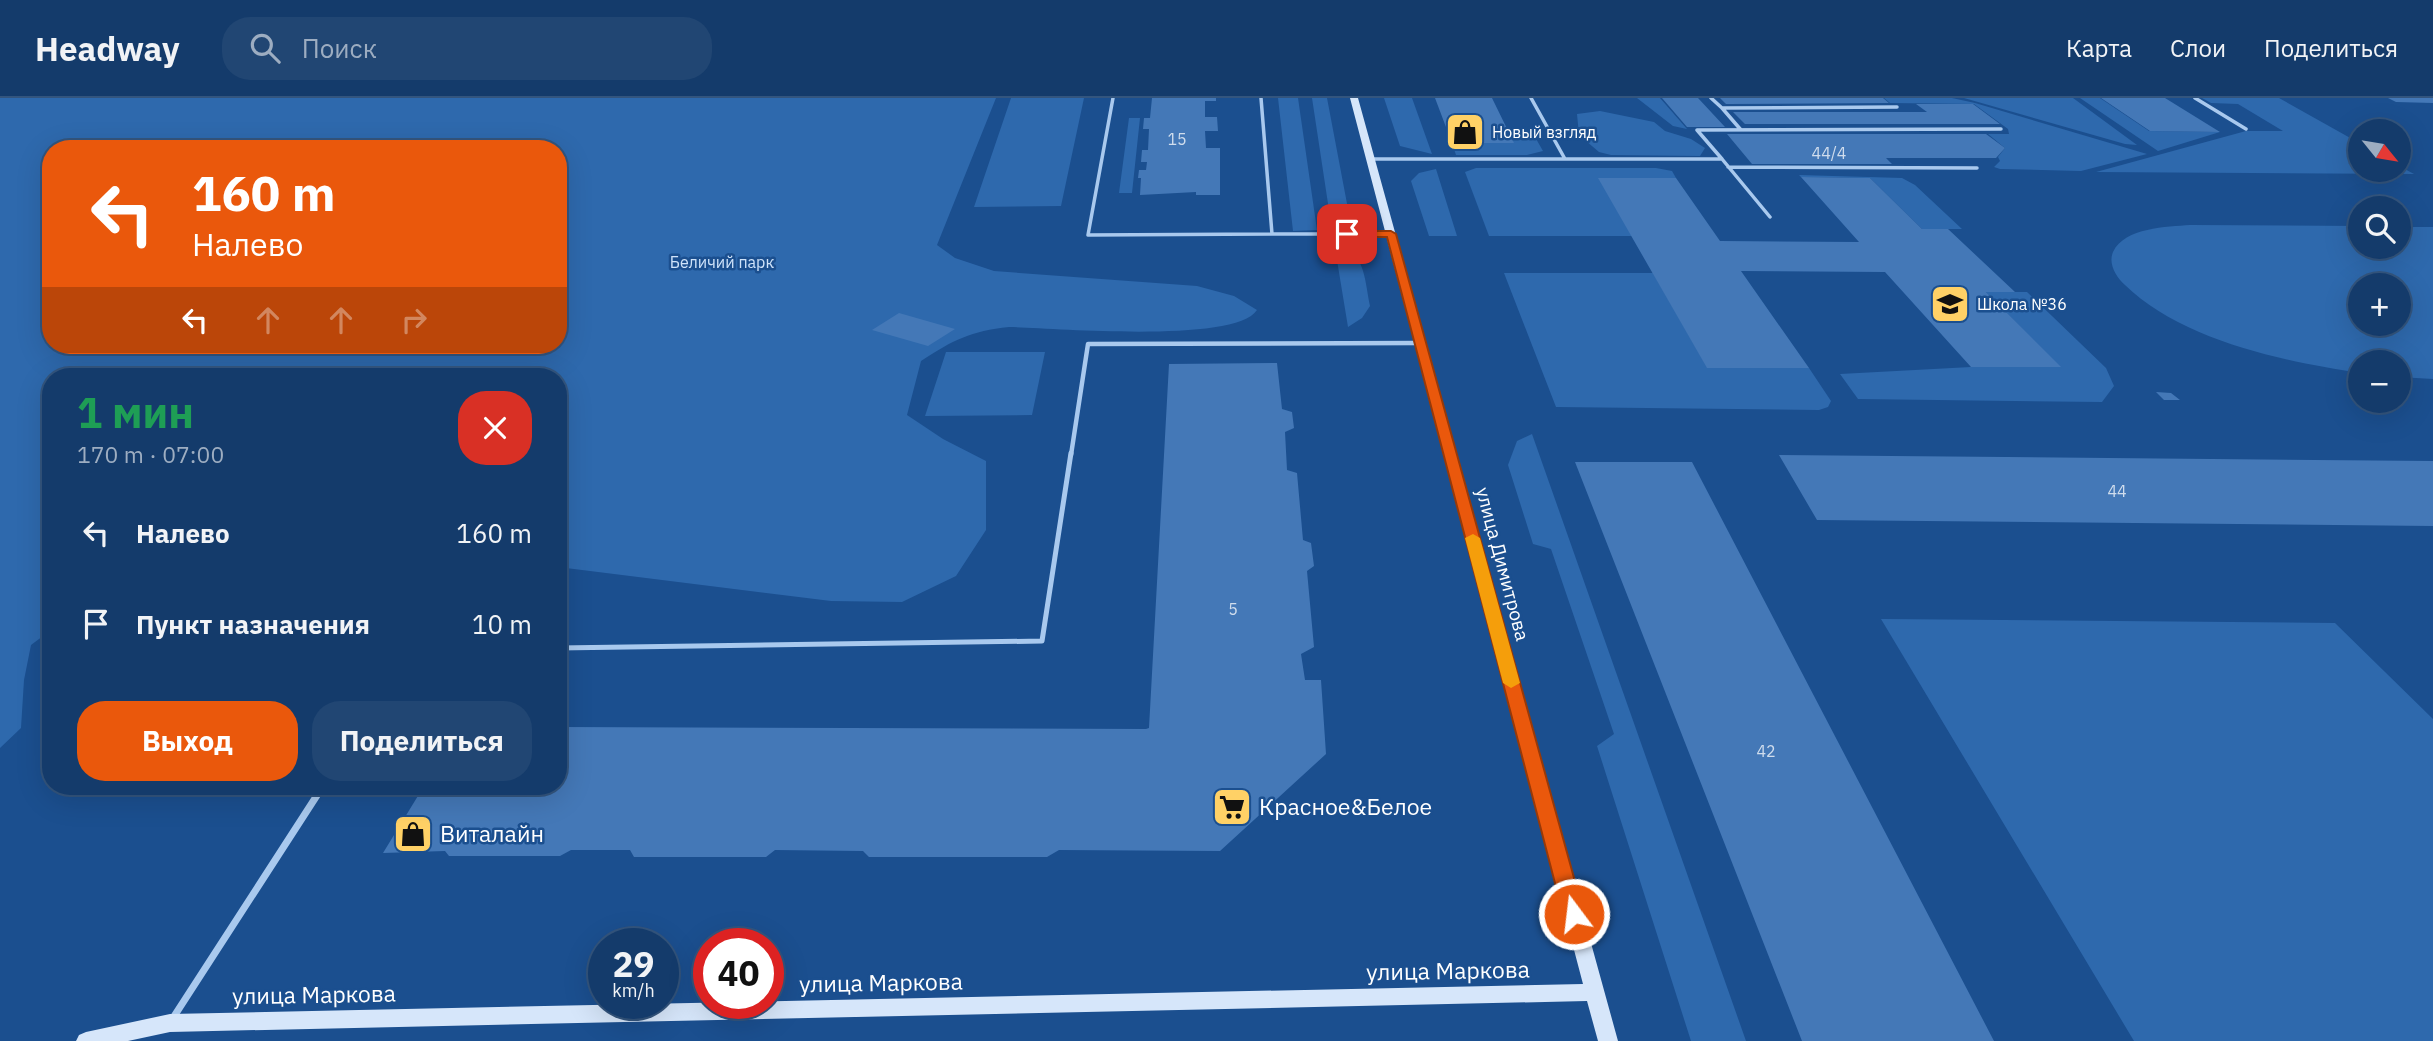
<!DOCTYPE html>
<html lang="ru">
<head>
<meta charset="utf-8">
<style>
  body { margin:0; font-family:"IBM Plex Sans",sans-serif; background:#214673; color:#f1f3f6; height:100vh; display:flex; flex-direction:column; font-size:26px; white-space:nowrap }
  * { box-sizing:border-box; margin:0 }
  p { font-size:23px; color:#9dadc1 }
  .icon { flex:none; width:38px; height:38px; fill:none; stroke:currentColor; stroke-width:2; stroke-linecap:round; stroke-linejoin:round }
  .map { position:relative; flex:1; overflow:hidden }
  .side { position:absolute; left:42px; top:270px; width:525px; height:427px; display:flex; flex-direction:column; background:#143b6b; border-radius:28px; box-shadow:0 7px 28px #0002,0 0 0 2px #33557e }
  .side>* { flex:none }
  .banner { position:absolute; left:42px; top:42px; width:525px; height:214px; border-radius:28px; box-shadow:0 7px 28px #0002,0 0 0 2px #33557e; background:#ea580c; color:#fff; overflow:hidden }
  .needle { width:46px; rotate:120deg }
  .buttons { position:absolute; left:2348px; top:21px; display:grid; gap:14px }
  .buttons a { display:grid; place-items:center; width:63px; height:63px; border-radius:50%; background:#143b6b; box-shadow:0 7px 28px #0002,0 0 0 2px #33557e; font-size:35px }
  .speed { position:absolute; left:588px; top:830px; display:flex; gap:14px; font-size:35px; font-weight:700; text-align:center }
  .speed>* { display:grid; place-content:center; width:91px; height:91px; border-radius:50%; background:#143b6b; box-shadow:0 7px 28px #0002,0 0 0 2px #33557e; line-height:1 }
  .speed small { font-size:18px; font-weight:400 }
  .speed .limit { border:10px solid #d22; background:#fff; color:#111 }
  .pin { position:absolute; display:grid; place-items:center; width:60px; height:60px; color:#fff; margin:-30px; border-radius:14px; box-shadow:0 4px 10px #0006 }
  .me { position:absolute; width:77px; margin:-38px; rotate:345deg; stroke-linejoin:round; filter:drop-shadow(0 0 5px #0008) }
  .turn { display:flex; align-items:center; gap:24px; height:147px; padding:0 35px; font-size:32px }
  .turn .icon { width:91px; height:91px; stroke-width:2.5 }
  .turn b { display:block; font-size:49px; line-height:60px }
  .lanes { display:flex; align-items:center; height:66px; padding:0 35px; background:#0003; justify-content:center; gap:35px; direction:ltr }
  .lanes .off { opacity:.35 }
  .round { display:grid; place-items:center; flex:none; width:74px; height:74px; border-radius:28px; background:#214673 }
  .headline { display:flex; align-items:center; justify-content:space-between; height:119px; padding:0 35px }
  h1 { font-size:42px; font-weight:800; line-height:52px; color:#1e9e55 }
  .cta { display:flex; gap:14px; margin-top:auto; padding:14px 35px }
  .cta a { flex:1; height:80px; border-radius:28px; background:#ea580c; color:#fff; font-size:28px; font-weight:800; line-height:80px; text-align:center }
  .cta a+a { background:#214673; color:#f1f3f6 }
  ul { padding:0; list-style:none }
  li { display:flex; align-items:center; gap:21px; height:91px; padding:0 35px }
  li div { flex:1 }
  li b { display:block; font-size:26px }
  li em { font-style:normal }
  header { display:flex; align-items:center; gap:42px; box-sizing:border-box; height:98px; padding:0 35px; background:#143b6b; border-bottom:2px solid #33557e }
  header strong { font-size:33px }
  nav { display:flex; gap:38px; margin-inline-start:auto; font-size:24px }
  .search { width:490px; height:63px; background:#214673; display:flex; align-items:center; gap:18px; box-sizing:border-box; padding:0 24px; border-radius:28px; color:#9dadc1; font-size:26px }
  .map>svg:first-child { display:block }
  .green { fill:#2e69ad; fill-rule:evenodd }
  .building { fill:#4478b7 }
  .lines { fill:none; stroke-linecap:round; stroke-linejoin:round }
  .lane-far3 { stroke:#a9c9ee; stroke-width:3.5 }
  .lane-far2 { stroke:#a9c9ee; stroke-width:4.5 }
  .lane-far1 { stroke:#a9c9ee; stroke-width:5 }
  .lane { stroke:#a9c9ee; stroke-width:7 }
  .secondary { fill:#d6e6fa; fill-rule:evenodd }
  .route { fill:#ea580c; stroke:#983908; stroke-width:2 }
  .slow { fill:#f59e0b }
  .labels { text-anchor:middle; stroke-width:5; stroke-linejoin:round; paint-order:stroke }
  .far-poi-label { font-size:16px; fill:#fff; stroke:#1b4f8f; text-anchor:start }
  .number-label { font-size:16px; fill:#d0dded }
  .far-park-label { font-size:16px; fill:#cfe3fa; stroke:#1b4f8f }
  .street-label { font-size:19px; fill:#fff; stroke:#1b4f8f }
  .near-poi-label { font-size:23px; fill:#fff; stroke:#1b4f8f; text-anchor:start }
  .near-street-label { font-size:23px; fill:#fff; stroke:#1b4f8f }
</style>
</head>
<body>
<header>
<strong>Headway</strong>
<div class="search"><svg class="icon" aria-label="search" viewBox="0 0 24 24"><circle cx="10" cy="10" r="6"/><path d="M15 15l6 6"/></svg>Поиск</div>
<nav><a>Карта</a><a>Слои</a><a>Поделиться</a></nav>
</header>
<div class="map">
<svg width="2433" height="943" viewBox="0 0 2433 943">
  <rect width="100%" height="100%" fill="#1b4f8f"/>
  <path class="green" d="M0,0H996L937,147L955,160L994,173L1197,188L1234,198L1257,212C1235,246 1053,230 1009,229C971,233 953,242 921,263L907,317L943,341L986,363V432L956,478L902,504L831,503L558,469V278H51V532L31,547L24,582L21,630L0,650ZM51,51H558V247H51Z
    M1011,0H1084L1061,108L974,109Z
    M1278,0H1298L1317,132L1293,133Z
    M1312,0H1327L1352,132H1332Z
    M1384,0H1412L1432,56L1400,48Z
    M1637,0H1660L1687,31L1673,28Z
    M1884,0H1952L1975,5L2147,56L2081,73L2000,71L1994,69L2000,63L1998,59L2005,50L1988,36H2009L2008,31L1974,6L1890,5Z
    M1964,0H2073L2137,47L2125,46Z
    M2080,0H2100L2149,33L2220,34L2158,53Z
    M2202,0H2279L2361,46V72H2399V68L2414,76L2096,74L2246,33H2283L2238,6L2211,5Z
    M1600,13L1654,24L1665,33L1691,41L1705,50L1700,58L1611,57L1599,54L1579,37L1577,16Z
    M1129,20H1140L1132,95H1119Z
    M1511,39H1535L1543,53L1527,57H1456L1452,45H1513Z
    M1476,70H1656L1672,73L1676,80H1599L1632,138H1489L1465,74Z
    M1436,71L1457,138H1429L1411,83L1419,75Z
    M1799,77L1902,80L1915,87L1962,131H1922L1870,80L1801,79Z
    M2190,127L2361,128V149H2399V129H2433V281L2399,279V264H2361V275C2285,264 2181,242 2125,187C2116,179 2108,166 2113,154C2125,129 2167,129 2190,127ZM2361,187H2399V226H2361Z
    M1334,144C1366,155 1364,179 1370,208L1362,220L1348,229Z
    M1504,175H1653L1707,269L1809,270L1831,303L1828,309L1819,312L1556,309Z
    M1986,194H2027L2106,270L2114,288L2102,304L1858,301L1840,276L1971,269H2060Z
    M946,254H1045L1032,317L925,318Z
    M1532,336L1746,943H1691L1597,648L1614,636L1551,451L1533,446L1508,367L1517,343Z
    M1881,521L2335,525L2433,621V943H2134Z"/>
  <path class="building" d="M1152,0H1216V3H1205V19H1217L1218,33H1205L1206,50H1220V97H1196V94L1140,97L1141,80H1138L1139,72H1146L1147,64H1141L1142,52H1148L1149,31H1143L1144,20H1150Z
    M1435,0H1492L1514,45H1452Z
    M1662,0H1698L1725,29H1687Z
    M1720,0H1883L1889,5L1726,6Z
    M2101,0H2165L2220,34L2150,33Z
    M2388,0H2433V5L2396,4Z
    M1916,6H1973L2000,26H1745L1733,14H1927Z
    M1727,36H1986L2005,50L1996,60H1886L1892,66H1752Z
    M1801,79L1870,80L1922,131H1948L2015,194H1986L2061,269H1971L1885,174L1741,173L1809,270H1707L1598,80H1676L1720,143L1859,144Z
    M899,215L955,231L928,248L872,232Z
    M1277,265L1282,311L1292,314L1294,330L1285,334L1287,372L1297,375L1303,442L1311,445L1314,468L1307,473L1314,549L1301,556L1305,582H1321L1326,656L1220,753L1059,752L1047,759H869L863,753L775,752L766,759H634L630,752H571L560,758H449L445,753L383,755L424,688H558V629L1146,631L1149,630L1169,266Z
    M2156,294L2171,295L2180,302H2164Z
    M1779,357L2433,363V428L1817,422Z
    M1575,364H1692L1994,943H1802Z"/>
  <g class="lines">
    <path class="lane-far3" d="M1113,0L1088,137L1272,136L1261,0
      M1531,0L1565,61
      M1711,0L1722,10
      M2195,0L2246,31
      M1697,32L2001,31
      M1697,32L1722,61
      M1741,32L1722,10L1897,9
      M1371,61H1722L1770,119
      M1728,69L1977,70
      M1272,136H1391"/>
    <path class="lane-far2" d="M1071,357L1088,246L1420,245"/>
    <path class="lane-far1" d="M558,550L1042,543L1071,355"/>
    <path class="lane" d="M173,920L323,688"/>
    <path class="secondary" d="M1350,0H1358L1618,943H1598L1587,903L170,934L128,943H76L79,937L86,934L170,916L1583,886Z"/>
  </g>
  <path class="route" d="M1391,133L1396,136L1584,816L1581,822L1574,824L1566,822L1563,816L1387,139H1347L1342,136L1347,133Z"/>
  <path class="slow" d="M1473,436L1480,440L1520,585L1511,590L1503,585L1465,440Z"/>
  <defs>
    <g id="shop-square" transform="scale(2.0125)"><rect x="-9" y="-9" width="18" height="18" rx="4" fill="#ffd166" stroke="#1b4f8f"/><path d="M-5-2.5h2.3a2.7 3.5 0 0 1 5.4 0H5L5.5 6h-11ZM-1.5-2.5h3a1.5 2.3 0 0 0-3 0Z" fill="#111"/></g>
    <g id="school-square" transform="scale(2.0125)"><rect x="-9" y="-9" width="18" height="18" rx="4" fill="#ffd166" stroke="#1b4f8f"/><path d="M0-5L7-2L0 1L-7-2ZM-4 1L0 2.5L4 1V4Q0 6-4 4Z" fill="#111"/></g>
    <g id="supermarket-square" transform="scale(2.0125)"><rect x="-9" y="-9" width="18" height="18" rx="4" fill="#ffd166" stroke="#1b4f8f"/><path d="M-6-5.5h2.5l.6 2H6L4.5 2H-2.5L-4.4-4H-6ZM-1.5 3.2a1.3 1.3 0 1 0 .1 0ZM3 3.2a1.3 1.3 0 1 0 .1 0Z" fill="#111"/></g>
  </defs>
  <g fill-rule="evenodd">
    <use href="#shop-square" x="1465" y="34"/>
    <use href="#school-square" x="1950" y="206"/>
    <use href="#supermarket-square" x="1232" y="709"/>
    <use href="#shop-square" x="413" y="736"/>
  </g>
  <g class="labels">
    <g class="far-poi-label">
      <text x="1492" y="40">Новый взгляд</text>
      <text x="1977" y="212">Школа №36</text>
    </g>
    <g class="number-label">
      <text x="1177" y="47">15</text>
      <text x="1829" y="61">44/4</text>
      <text x="2117" y="399">44</text>
      <text x="1233" y="517">5</text>
      <text x="1766" y="659">42</text>
    </g>
    <g class="far-park-label">
      <text x="722" y="170">Беличий парк</text>
    </g>
    <g class="street-label">
      <text transform="translate(1503 466) rotate(75)" y="7">улица Димитрова</text>
    </g>
    <g class="near-poi-label">
      <text x="1259" y="717">Красное&amp;Белое</text>
      <text x="440" y="744">Виталайн</text>
    </g>
    <g class="near-street-label">
      <text transform="translate(1448 873) rotate(-1)" y="8">улица Маркова</text>
      <text transform="translate(881 885) rotate(-1)" y="8">улица Маркова</text>
      <text transform="translate(314 897) rotate(-1)" y="8">улица Маркова</text>
    </g>
  </g>
</svg>
<div class="buttons">
<a><svg class="needle" viewBox="-14 -14 28 28"><path d="M0-13l5 13h-10z" fill="#e53935"/><path d="M0 13l5-13h-10z" fill="#9dadc1"/></svg></a>
<a><svg class="icon" aria-label="search" viewBox="0 0 24 24"><circle cx="10" cy="10" r="6"/><path d="M15 15l6 6"/></svg></a>
<a>+</a>
<a>−</a>
</div>
<div class="speed"><div>29<small>km/h</small></div><div class="limit">40</div></div>
<div class="pin" style="left:1347px;top:136px;background:#d93025"><svg class="icon" aria-label="arrive" viewBox="0 0 24 24"><path d="M6 21V4h12l-3 4 3 4H6"/></svg></div>
<svg class="me" style="left:1574px;top:816px" viewBox="-20 -20 40 40"><circle r="17" fill="#ea580c" stroke="#fff" stroke-width="3"/><path d="M0-11L8 9 0 5-8 9z" fill="#fff"/></svg>
<div class="banner">
<div class="turn"><svg class="icon" aria-label="left" viewBox="0 0 24 24"><path d="M17 20v-9H6M10 6l-5 5 5 5"/></svg><div><b>160 m</b>Налево</div></div>
<div class="lanes"><svg class="icon" aria-label="left" viewBox="0 0 24 24"><path d="M17 20v-9H6M10 6l-5 5 5 5"/></svg><svg class="icon off" aria-label="ahead" viewBox="0 0 24 24"><path d="M12 20V5M6 11l6-6 6 6"/></svg><svg class="icon off" aria-label="ahead" viewBox="0 0 24 24"><path d="M12 20V5M6 11l6-6 6 6"/></svg><svg class="icon off" aria-label="right" viewBox="0 0 24 24"><path d="M7 20v-9h11M14 6l5 5-5 5"/></svg></div>
</div>
<section class="side">
<div class="headline"><div><h1>1 мин</h1><p>170 m · 07:00</p></div><a class="round" style="background:#d93025;color:#fff"><svg class="icon" aria-label="close" viewBox="0 0 24 24"><path d="M6 6l12 12M18 6L6 18"/></svg></a></div>
<ul>
<li><svg class="icon" aria-label="left" viewBox="0 0 24 24"><path d="M17 20v-9H6M10 6l-5 5 5 5"/></svg><div><b>Налево</b></div><em>160 m</em></li>
<li><svg class="icon" aria-label="arrive" viewBox="0 0 24 24"><path d="M6 21V4h12l-3 4 3 4H6"/></svg><div><b>Пункт назначения</b></div><em>10 m</em></li>
</ul>
<div class="cta"><a>Выход</a><a>Поделиться</a></div>
</section>
</div>
</body>
</html>
